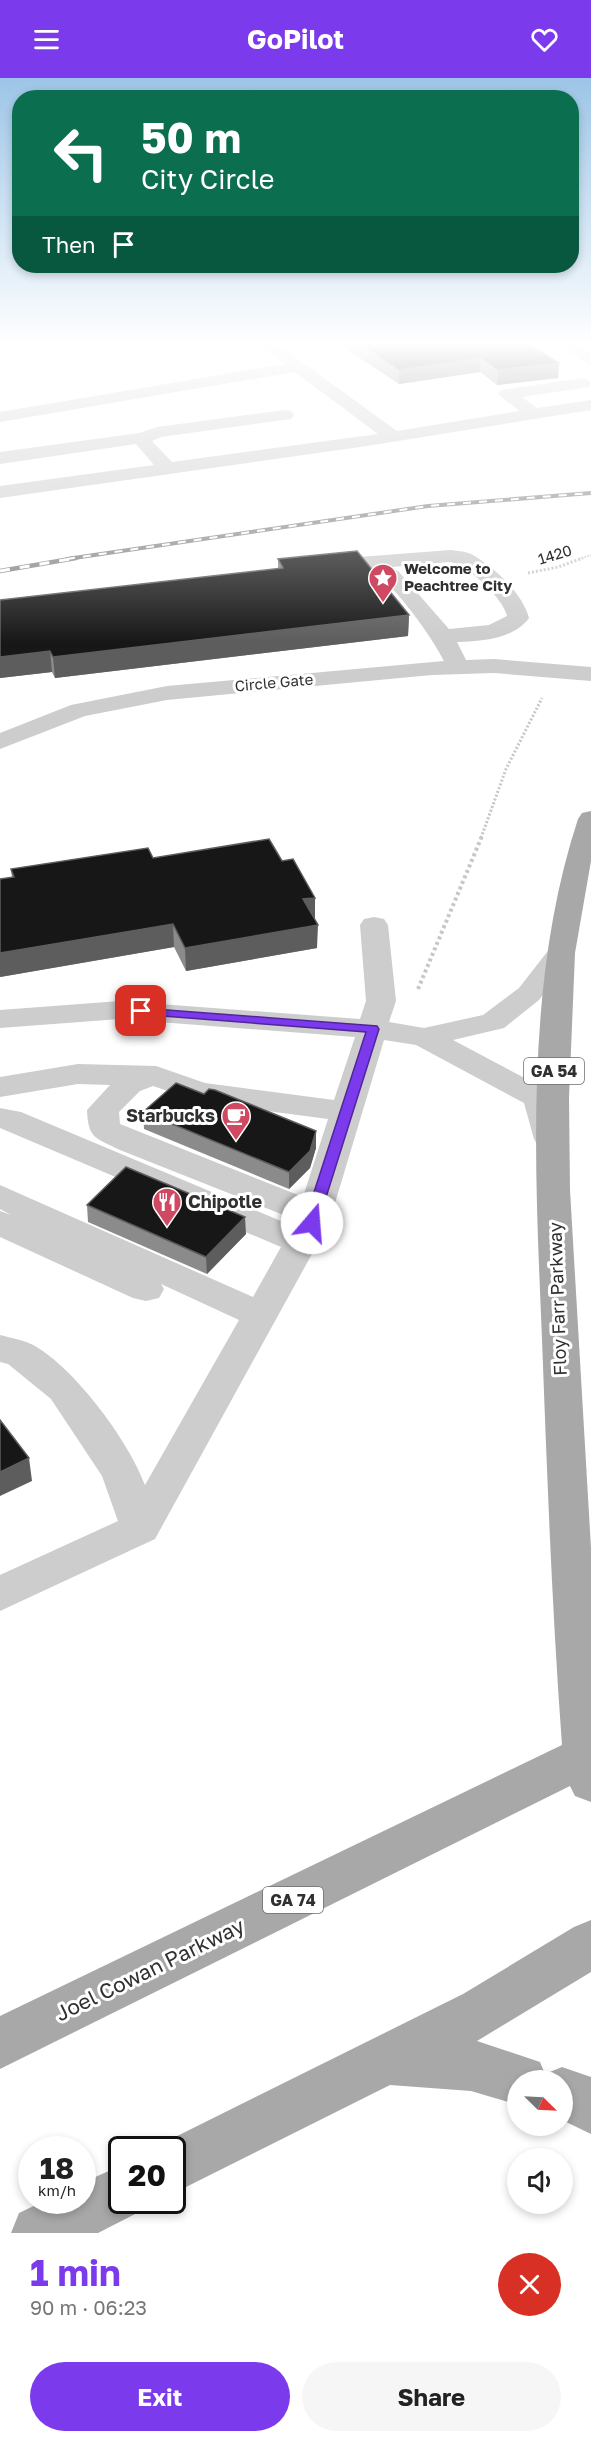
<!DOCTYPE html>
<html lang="en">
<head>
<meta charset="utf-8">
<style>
  body { margin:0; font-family:"Golos Text",sans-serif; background:#f6f6f6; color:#222; height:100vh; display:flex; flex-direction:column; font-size:22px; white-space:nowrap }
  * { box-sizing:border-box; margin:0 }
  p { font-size:20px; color:#767676 }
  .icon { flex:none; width:33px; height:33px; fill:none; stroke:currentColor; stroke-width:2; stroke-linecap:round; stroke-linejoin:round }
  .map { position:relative; height:2155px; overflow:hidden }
  .sheet { display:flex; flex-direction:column; background:#fff; flex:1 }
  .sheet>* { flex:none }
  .guide { position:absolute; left:12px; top:12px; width:567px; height:183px; border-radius:24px; box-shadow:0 3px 9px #0003; background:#0b6e4f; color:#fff; overflow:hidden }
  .needle { width:39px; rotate:114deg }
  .controls { position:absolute; left:507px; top:1992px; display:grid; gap:12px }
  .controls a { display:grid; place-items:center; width:66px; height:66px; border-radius:50%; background:#fff; box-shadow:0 3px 9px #0003; font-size:30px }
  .speed { position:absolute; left:18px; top:2058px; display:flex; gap:12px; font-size:30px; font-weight:700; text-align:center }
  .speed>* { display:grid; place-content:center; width:78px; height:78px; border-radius:50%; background:#fff; box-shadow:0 3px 9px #0003; line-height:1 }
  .speed small { font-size:15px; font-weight:400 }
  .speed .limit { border:3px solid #111; border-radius:9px; background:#fff; color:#111 }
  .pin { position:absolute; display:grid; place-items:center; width:51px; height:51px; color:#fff; margin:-26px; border-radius:12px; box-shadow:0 3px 9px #0006 }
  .me { position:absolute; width:66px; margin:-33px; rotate:18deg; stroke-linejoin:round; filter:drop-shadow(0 0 4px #0008) }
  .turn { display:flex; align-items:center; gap:21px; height:126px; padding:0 30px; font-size:27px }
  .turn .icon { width:78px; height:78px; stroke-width:2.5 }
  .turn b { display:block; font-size:42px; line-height:51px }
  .then { display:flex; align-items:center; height:57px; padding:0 30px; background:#0003; gap:12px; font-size:22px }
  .round { display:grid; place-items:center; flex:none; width:63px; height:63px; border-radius:32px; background:#f6f6f6 }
  .head { display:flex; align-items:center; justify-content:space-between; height:102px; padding:0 30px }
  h1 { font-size:36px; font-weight:700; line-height:45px; color:#7c3aed }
  .cta { display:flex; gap:12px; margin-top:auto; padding:12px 30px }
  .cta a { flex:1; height:69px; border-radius:36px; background:#7c3aed; color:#fff; font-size:24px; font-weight:700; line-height:69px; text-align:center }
  .cta a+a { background:#f6f6f6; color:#222 }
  header { display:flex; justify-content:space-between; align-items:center; height:78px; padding:0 30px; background:#7c3aed; color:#fff; font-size:27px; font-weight:700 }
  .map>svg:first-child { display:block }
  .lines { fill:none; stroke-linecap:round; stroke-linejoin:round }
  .path-far2 { stroke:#c7c7c7; stroke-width:2; stroke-dasharray:1.5 1.5; stroke-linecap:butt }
  .path-far1 { stroke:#c7c7c7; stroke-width:3; stroke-dasharray:2 2; stroke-linecap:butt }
  .path { stroke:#c7c7c7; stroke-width:4; stroke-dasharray:3 3; stroke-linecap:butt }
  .minor { fill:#cdcdcd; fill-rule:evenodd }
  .major { fill:#a8a8a8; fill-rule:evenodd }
  .rail-far1-casing { stroke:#858585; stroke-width:4 }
  .rail-casing { stroke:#858585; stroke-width:4.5 }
  .rail-far1 { stroke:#fff; stroke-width:2; stroke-dasharray:8; stroke-linecap:butt }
  .rail { stroke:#fff; stroke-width:3; stroke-dasharray:10; stroke-linecap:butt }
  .wall { fill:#8b8b8b }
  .shaded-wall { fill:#5d5d5d }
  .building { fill:#171717; stroke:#5d5d5d; stroke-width:1.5 }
  .route { fill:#7c3aed; stroke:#51269a; stroke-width:1.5 }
  .labels { text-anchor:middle; stroke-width:6; stroke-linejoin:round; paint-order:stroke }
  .far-street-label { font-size:15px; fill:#303030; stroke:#fff }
  .far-poi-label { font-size:15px; font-weight:bold; fill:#303030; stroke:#fff; text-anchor:start }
  .shield { fill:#fff; stroke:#6e6e6e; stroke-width:1.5 }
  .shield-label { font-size:16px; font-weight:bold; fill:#303030 }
  .poi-label { font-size:18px; font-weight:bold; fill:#303030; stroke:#fff; text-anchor:end }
  .street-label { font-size:18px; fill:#303030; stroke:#fff }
  .near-street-label { font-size:21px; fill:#303030; stroke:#fff }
</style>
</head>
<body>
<header><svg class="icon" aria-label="menu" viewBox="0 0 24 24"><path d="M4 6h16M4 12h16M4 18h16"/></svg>GoPilot<svg class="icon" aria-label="heart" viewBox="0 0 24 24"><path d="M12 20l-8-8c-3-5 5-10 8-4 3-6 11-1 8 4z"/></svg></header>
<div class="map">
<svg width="591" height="2155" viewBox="0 0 591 2155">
  <rect width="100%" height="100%" fill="#fff"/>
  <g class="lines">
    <path class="path-far2" d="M579,481L591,477"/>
    <path class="path-far1" d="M528,495L558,489L583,480
      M481,760L506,691L542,620"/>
    <path class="path" d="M418,911L482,758"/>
    <path class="minor" d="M255,263H273L397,353L519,333L498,316L501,312L583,300L591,304L589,309L522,319L537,330L591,322V332L367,368L0,420V408L154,387L136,366L0,386V374L139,355L157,349L285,332L291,333L294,337L291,341L161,359L152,363L172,384L378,356L295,294L0,344V334L284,286Z
      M549,263H569L591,275V287Z
      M450,472C458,473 466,473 473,477C495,490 523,516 529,540C514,561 481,563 457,564L466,582L494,581L591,589V603L494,595L432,597L167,622L85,638L0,671V655L71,627L167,608L444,583C434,562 388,495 365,491C349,487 331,497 314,492L311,488L314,484L321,482ZM450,484C468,487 503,520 507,538L489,547L449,551L399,494L392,489Z
      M374,839L384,841L388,847L396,923L389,944L424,950L483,937L519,910L551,869L561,866L571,869L575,875L539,922L504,950L453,962L549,1013L566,1061L562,1068L550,1071L538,1068L534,1061L524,1025L416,967L384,962L329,1145L155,1461L0,1533V1497L118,1443L102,1398L51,1321L8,1286L0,1284V1257C11,1260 25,1262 35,1268C76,1292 128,1362 145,1407L239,1242L161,1206L164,1211L159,1220L146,1223L133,1220L0,1159V1133L11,1137L0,1131V1107L253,1219L281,1169L0,1050V1030L21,1034L293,1148L296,1142L120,1072C96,1060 88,1061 87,1032L110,1007L78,1006L0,1019V999L78,986L156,988L205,1005L334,1022L355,959L120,941L0,950V932L120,923L360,941L366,923L360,847L364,841ZM153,1008L200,1024L328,1041L303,1119L120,1046L119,1034L140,1013Z"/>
    <path class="major" d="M591,733V783L575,875L569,1020L570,1112L591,1470V1724L575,1718L570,1708L0,1991V1938L562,1667C552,1532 547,1396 542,1261C535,1090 524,905 578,741L582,735Z
      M591,1842V1894L477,1963L540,1984L545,1996L562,1989L591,1999V2056L562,2042V2002H518V2027L471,2013L390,2007L172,2116V2072L153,2070L463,1916L574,1849Z
      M122,2087V2122H146L141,2133L98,2155H11L19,2135L46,2122H82V2105Z"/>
    <g class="rail-far1-casing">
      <path id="rail-far1" d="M67,481L428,428L591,415"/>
    </g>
    <g class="rail-casing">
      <path id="rail" d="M0,493L76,480"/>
    </g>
    <use href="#rail-far1" class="rail-far1"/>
    <use href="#rail" class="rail"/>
  </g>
  <path class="wall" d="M334,263H524L559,285L558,300L497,307L480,294L399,306Z
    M278,481L409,537L408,558L55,600L52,594L0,600V522L278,491Z
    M153,780L315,842L317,870L186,893L174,869L0,899V801L12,799L11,791Z
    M143,1034L316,1070L310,1090L289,1111L144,1051Z
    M87,1127L246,1156L207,1196L88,1144Z"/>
  <path class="shaded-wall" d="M531,263H544L531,265Z
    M481,280L480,294L399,306V292Z
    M559,285L558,300L497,307L498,292Z
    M409,537L408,558L55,600L53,579Z
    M50,573L52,594L0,600V579Z
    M315,820V843L303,821Z
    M173,846L174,869L0,899V875Z
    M318,847L317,870L186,893L185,870Z
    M316,1053V1070L310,1090L289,1111V1094Z
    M245,1139L246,1156L207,1196L206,1179Z
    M29,1380L32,1403L0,1418V1394Z"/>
  <path class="building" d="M356,263H524L559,285L498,292L481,280L399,292Z
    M357,473L409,537L53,579L50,573L0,579V522L283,490L278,481Z
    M269,761L282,783L293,781L315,820L303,821L318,847L185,870L173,846L0,875V801L14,799L11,791L148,770L153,780Z
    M176,1005L204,1016L209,1011L215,1012L316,1053L310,1073L289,1094L143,1034Z
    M126,1089L245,1139L206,1179L87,1127Z
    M0,1342L29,1380L0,1394Z"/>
  <linearGradient id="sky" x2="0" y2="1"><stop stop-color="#9dc5e7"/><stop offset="0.47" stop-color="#fff"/><stop offset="1" stop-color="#fff" stop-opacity="0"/></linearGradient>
  <rect width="591" height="565" fill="url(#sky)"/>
  <path class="route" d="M141,930L377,948L379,951L317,1148L312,1150L304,1145L366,954L137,936V931Z"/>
  <defs>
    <g id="sight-pin" transform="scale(1.5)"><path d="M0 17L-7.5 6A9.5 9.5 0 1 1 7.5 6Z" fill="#d04962" stroke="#fff"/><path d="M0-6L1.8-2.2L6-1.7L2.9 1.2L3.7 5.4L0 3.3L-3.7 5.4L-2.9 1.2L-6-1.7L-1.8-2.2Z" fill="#fff"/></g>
    <g id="cafe-pin" transform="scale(1.5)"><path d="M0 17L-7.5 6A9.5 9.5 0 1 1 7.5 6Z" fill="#d04962" stroke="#fff"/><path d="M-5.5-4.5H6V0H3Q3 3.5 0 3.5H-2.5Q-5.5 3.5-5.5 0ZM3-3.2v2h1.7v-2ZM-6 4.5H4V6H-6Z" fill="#fff"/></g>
    <g id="restaurant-pin" transform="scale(1.5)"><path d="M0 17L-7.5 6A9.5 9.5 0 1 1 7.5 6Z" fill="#d04962" stroke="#fff"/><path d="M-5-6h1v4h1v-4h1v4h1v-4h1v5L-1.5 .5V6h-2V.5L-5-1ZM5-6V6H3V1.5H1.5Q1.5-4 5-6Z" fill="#fff"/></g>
  </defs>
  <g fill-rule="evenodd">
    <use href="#sight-pin" x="383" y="500"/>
    <use href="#cafe-pin" x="236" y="1038"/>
    <use href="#restaurant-pin" x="167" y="1124"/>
  </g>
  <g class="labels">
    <g class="far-street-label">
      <text transform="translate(555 477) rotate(-17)" y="5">1420</text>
      <text transform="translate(274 605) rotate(-5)" y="5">Circle Gate</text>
    </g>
    <g class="far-poi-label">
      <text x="404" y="496">Welcome to<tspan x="404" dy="17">Peachtree City</tspan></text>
    </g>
    <g class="shield">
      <rect x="524" y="980" width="60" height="26" rx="4.5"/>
      <rect x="263" y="1809" width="60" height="26" rx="4.5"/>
    </g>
    <g class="shield-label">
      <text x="554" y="999">GA 54</text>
      <text x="293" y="1828">GA 74</text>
    </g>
    <g class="poi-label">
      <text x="215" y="1044">Starbucks</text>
      <text x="188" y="1130" text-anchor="start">Chipotle</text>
    </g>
    <g class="street-label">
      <text transform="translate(558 1221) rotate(-92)" y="6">Floy Farr Parkway</text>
    </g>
    <g class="near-street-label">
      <text transform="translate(150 1892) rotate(-26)" y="7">Joel Cowan Parkway</text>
    </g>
  </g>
</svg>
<div class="controls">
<a><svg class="needle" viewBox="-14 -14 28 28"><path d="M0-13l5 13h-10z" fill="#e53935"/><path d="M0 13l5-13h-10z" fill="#767676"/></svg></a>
<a><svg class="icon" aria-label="sound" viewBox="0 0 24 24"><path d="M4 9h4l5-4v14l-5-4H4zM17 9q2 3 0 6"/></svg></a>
</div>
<div class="speed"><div>18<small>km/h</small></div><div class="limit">20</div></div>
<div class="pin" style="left:141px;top:933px;background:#d93025"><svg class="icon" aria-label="arrive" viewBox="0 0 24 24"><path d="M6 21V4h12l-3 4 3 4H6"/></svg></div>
<svg class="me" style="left:312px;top:1145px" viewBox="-20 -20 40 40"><circle r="19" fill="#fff"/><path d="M0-13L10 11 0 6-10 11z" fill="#7c3aed"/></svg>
<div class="guide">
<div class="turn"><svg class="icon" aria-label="left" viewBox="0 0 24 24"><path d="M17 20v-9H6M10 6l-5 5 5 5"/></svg><div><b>50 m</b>City Circle</div></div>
<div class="then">Then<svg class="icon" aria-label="arrive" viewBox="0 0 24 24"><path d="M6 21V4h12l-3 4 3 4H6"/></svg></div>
</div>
</div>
<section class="sheet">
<div class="head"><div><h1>1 min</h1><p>90 m · 06:23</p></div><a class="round" style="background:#d93025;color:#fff"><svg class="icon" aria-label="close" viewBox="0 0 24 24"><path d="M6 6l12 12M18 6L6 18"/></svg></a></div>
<div class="cta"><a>Exit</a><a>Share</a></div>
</section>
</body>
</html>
